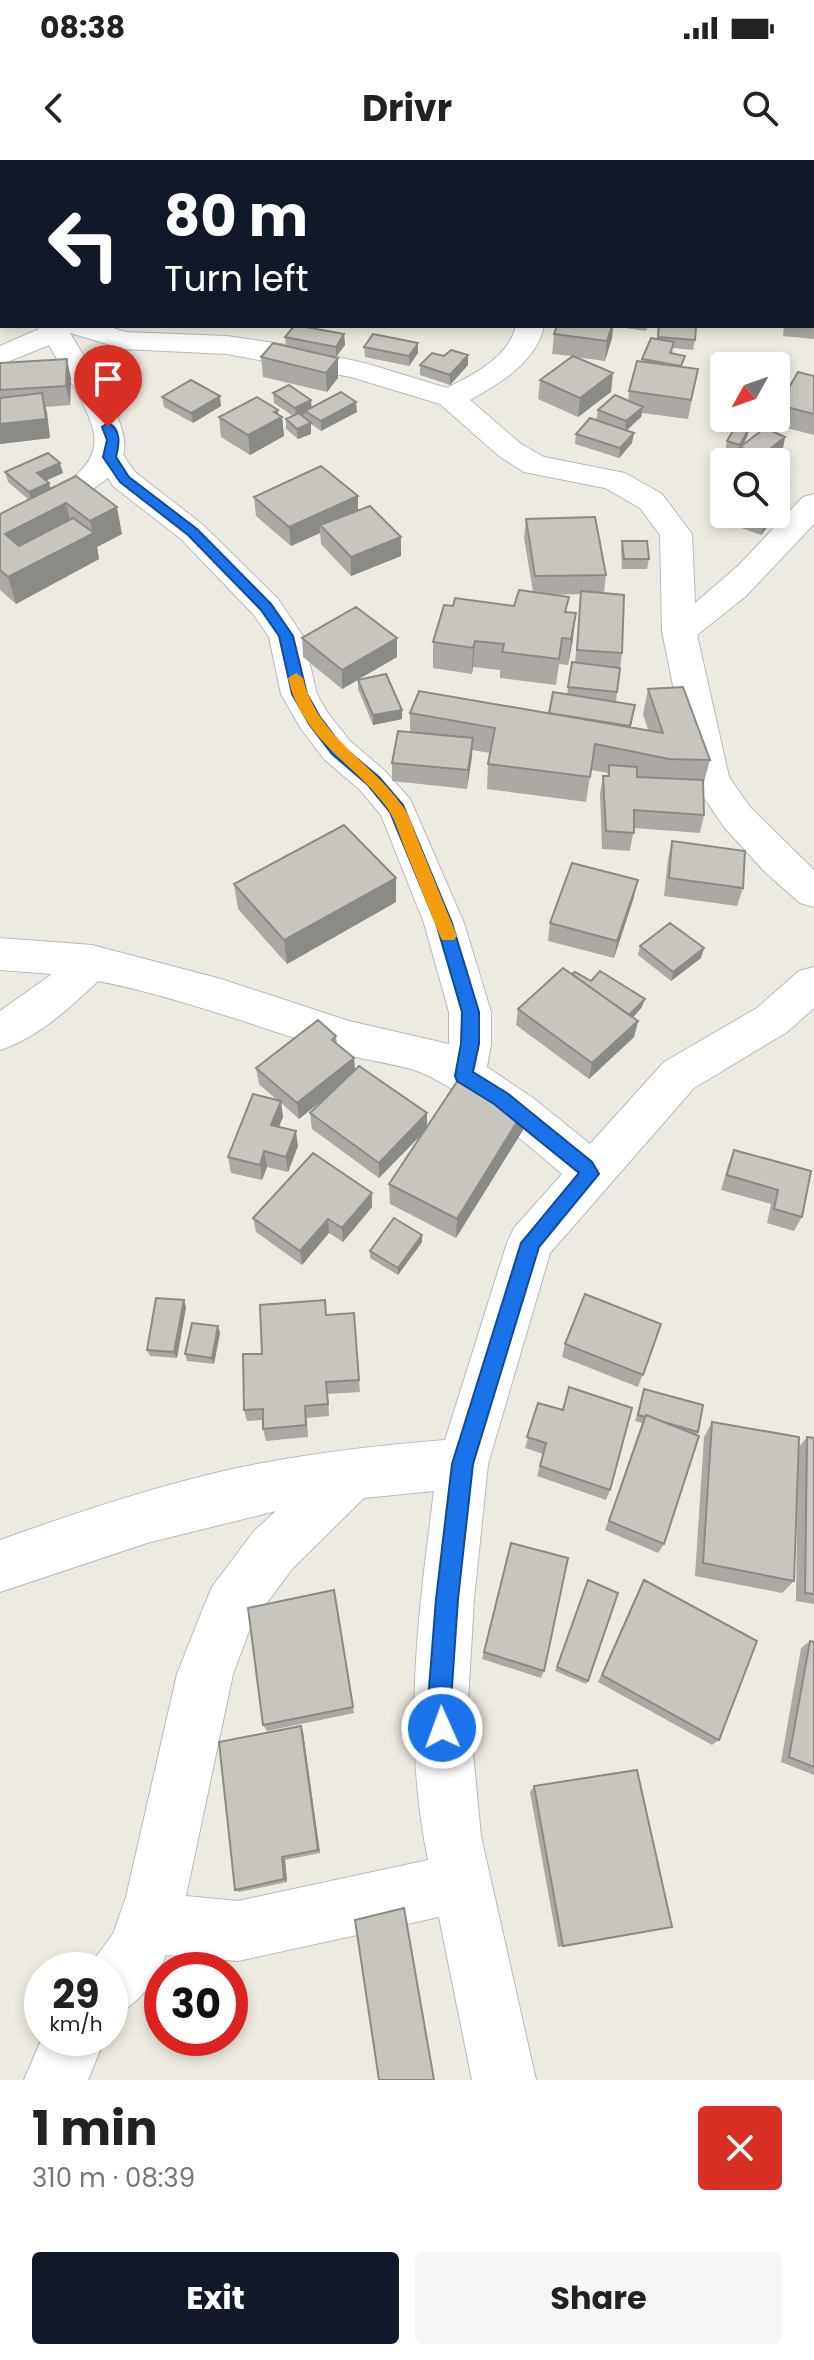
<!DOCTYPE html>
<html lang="en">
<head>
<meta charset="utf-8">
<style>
  body { margin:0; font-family:Poppins,sans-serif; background:#f6f6f6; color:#222; height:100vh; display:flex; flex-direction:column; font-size:30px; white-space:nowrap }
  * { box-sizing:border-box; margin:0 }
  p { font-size:26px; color:#767676 }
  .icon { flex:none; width:44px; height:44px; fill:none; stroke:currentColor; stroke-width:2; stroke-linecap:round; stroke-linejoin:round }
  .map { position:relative; height:1920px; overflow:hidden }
  .panel { display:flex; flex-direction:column; background:#fff; flex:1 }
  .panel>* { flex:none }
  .top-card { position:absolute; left:0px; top:0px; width:814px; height:168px; box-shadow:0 4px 12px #0003; background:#111827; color:#fff; overflow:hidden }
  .needle { width:52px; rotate:230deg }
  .tools { position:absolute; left:710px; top:192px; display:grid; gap:16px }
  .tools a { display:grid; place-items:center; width:80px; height:80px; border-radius:8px; background:#fff; box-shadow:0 4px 12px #0003; font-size:40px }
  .speed { position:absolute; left:24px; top:1792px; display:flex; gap:16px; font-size:40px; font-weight:700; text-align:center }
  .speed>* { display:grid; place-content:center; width:104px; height:104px; border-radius:50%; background:#fff; box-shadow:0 4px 12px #0003; line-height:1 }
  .speed small { font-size:20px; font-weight:400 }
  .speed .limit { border:12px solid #d22; background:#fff; color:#111 }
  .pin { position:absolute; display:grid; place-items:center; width:68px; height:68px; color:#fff; margin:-82px -34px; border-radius:50% 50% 50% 0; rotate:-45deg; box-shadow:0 0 8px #0007 }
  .pin .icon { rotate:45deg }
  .me { position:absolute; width:88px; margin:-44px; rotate:358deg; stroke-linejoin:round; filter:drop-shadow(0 0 6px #0008) }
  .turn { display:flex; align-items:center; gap:28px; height:168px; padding:0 32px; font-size:36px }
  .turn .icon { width:104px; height:104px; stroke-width:2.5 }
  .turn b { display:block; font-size:56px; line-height:68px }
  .round { display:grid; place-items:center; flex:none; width:84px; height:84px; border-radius:8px; background:#f6f6f6 }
  .headline { display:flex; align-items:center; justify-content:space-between; height:136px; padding:0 32px }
  h1 { font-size:48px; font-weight:700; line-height:60px }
  .cta { display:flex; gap:16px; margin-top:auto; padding:16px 32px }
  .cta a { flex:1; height:92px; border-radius:8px; background:#111827; color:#fff; font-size:32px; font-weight:700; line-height:92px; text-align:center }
  .cta a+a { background:#f6f6f6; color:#222 }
  .status { display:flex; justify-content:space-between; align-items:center; height:56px; padding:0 40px; background:#fff; direction:ltr }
  .status svg { height:22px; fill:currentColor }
  header { display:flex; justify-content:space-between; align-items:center; height:104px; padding:0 32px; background:#fff; font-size:36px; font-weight:700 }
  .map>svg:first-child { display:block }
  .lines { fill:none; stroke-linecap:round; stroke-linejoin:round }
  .minor-casing { stroke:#b7b9be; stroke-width:2 }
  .minor { fill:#fff; fill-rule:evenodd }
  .wall { fill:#aca9a4 }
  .shaded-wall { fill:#8c8a86 }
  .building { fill:#c8c5bf; stroke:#8c8a86; stroke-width:2 }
  .route { fill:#1a73e8; stroke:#114b97; stroke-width:2 }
  .slow { fill:#f59e0b }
</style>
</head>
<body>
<div class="status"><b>08:38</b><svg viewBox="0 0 49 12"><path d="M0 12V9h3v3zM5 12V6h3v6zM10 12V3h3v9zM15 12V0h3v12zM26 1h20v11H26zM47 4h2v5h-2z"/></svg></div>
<header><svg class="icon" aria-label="back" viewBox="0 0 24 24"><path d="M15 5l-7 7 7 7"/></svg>Drivr<svg class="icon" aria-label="search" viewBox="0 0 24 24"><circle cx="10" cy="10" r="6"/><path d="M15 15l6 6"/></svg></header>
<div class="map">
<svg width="814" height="1920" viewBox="0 0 814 1920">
  <rect width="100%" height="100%" fill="#edebe1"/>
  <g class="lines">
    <g class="minor-casing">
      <path id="minor" d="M139,0H165L166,2H140Z
        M550,0H574V2H550Z
        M0,139H2V155H0Z
        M38,166H106L126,172L227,176L287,185L368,204L447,228C474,214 508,198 516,166H544C536,203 500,223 470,240L521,284L544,297L625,313L662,334L692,374L695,443L739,405L803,337L814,334V364L746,436L697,475L729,617L750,647L814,710V747L800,743L765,712L724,667L692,620L662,471L660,375L640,348L605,328L524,312L499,296L440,244L351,217L227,194L124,189L70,173C86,201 133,265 123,295L135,312L203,365L278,439L303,476L317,534L327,552L350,581L386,612L410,639L464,763L491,852V884L487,907L533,938L590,984L664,902L757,848L799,811L814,807V848L787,872L694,928L550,1093L488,1304L474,1439L468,1541L481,1676L536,1920H472L439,1757L238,1801L166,1795C154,1823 139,1845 110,1857V1810H86L113,1774L126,1737L177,1514L204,1446L212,1427L254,1371L276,1351L147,1383L0,1432V1380C75,1353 150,1328 228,1310C300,1294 372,1286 445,1280L507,1083L514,1068L562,1014C521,979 479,942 431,917C406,904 376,903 349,895C265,870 184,838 98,821C70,848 37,878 0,890V851L52,814L0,810V778L92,785L221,819L349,861L449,884V852L424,763L381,655L360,630L324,599L301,569L281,534L269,477L254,455L181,379L113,326L108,318L67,348L0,377V355C34,340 106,317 93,269C87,244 62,209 49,185L0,205V186L39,169ZM434,1331C418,1456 402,1575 428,1700L238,1741L186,1736L233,1514L252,1463L292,1409L364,1338Z
        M42,1878H105L88,1920H24Z"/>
    </g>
    <use href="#minor" class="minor"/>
  </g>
  <path class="wall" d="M0,0L2,2V100L0,101Z
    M180,0H258V2H183Z
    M570,0H606L604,2H570Z
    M653,0H723L722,2H652Z
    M791,0H814V5H812V2H801Z
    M812,87H814V179L783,176L784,166H812Z
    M613,166L612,178L605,201L575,197L611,232L578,257L538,239L540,220L572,196L552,194L554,174Z
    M626,166H648L646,171L625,168Z
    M658,166L695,180L693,190L673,188L672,194L683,207L698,209L688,259L642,253L641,257L626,270L632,283L619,298L575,284L576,274L605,263L596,260L598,250L628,241L629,231L642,199L657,179Z
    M727,166H746L745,168Z
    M344,174L345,185L336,197L338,198V218L327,232L263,217L261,197L286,186L285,177Z
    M364,187L418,193L409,206L365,197Z
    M468,195V205L450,225L420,215V205Z
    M0,203L71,218L70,245L45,247L50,278L0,284Z
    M814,216V275L775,265L779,245Z
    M273,233L312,247L357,252L321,271L311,264V274L298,279L286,269V259L293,256L274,243Z
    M162,237L221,246L193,263L164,247Z
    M278,250V254L282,257L284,276L250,295L221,277L219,257Z
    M750,267L747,277L743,285L785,277L783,288L766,300L772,302H748L738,297L740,291L737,295L725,291L727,281Z
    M724,302V321L714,317L716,307Z
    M5,312L63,313L46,321L51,329L122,374L97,387L99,399L16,444L0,430V354L29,340L8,322Z
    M254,337L358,350L401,377V396L351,416L321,384L320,373L291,386L256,356Z
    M724,340V354H776L784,346L761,375L719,360Z
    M526,359L606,415L604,433L622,493L616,542L635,545L631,567L648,570L643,554L648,529L710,600L703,626L704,655L700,673L634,668L630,691L602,689L600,634L603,616H607L608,613L591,610L586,642L487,629L488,604L490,593L472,590L467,629L392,621V603L410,572V553H549L567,535L572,502L575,503L581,434L553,435L567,452L573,479L568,505L559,504L556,525L500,518V510L473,507L472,514L433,508V482L453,446H514L533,432L524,378Z
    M622,381L649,399L647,409H622L621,391Z
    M302,478L397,497L358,519L402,550V559L373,565L358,529V520L342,529L303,497Z
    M672,681L743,728L737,746L664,736L668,699Z
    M396,718V742L287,804L238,749L234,724Z
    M634,737L614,798L548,781L550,763Z
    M640,786L701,798L671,821L638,795Z
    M572,814L591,821L642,847L633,858L638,861L634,877L589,919L516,865L518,849Z
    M336,876L337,884L354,898L355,910L427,953V967L523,970L456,1078L390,1044L389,1024L422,973L379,1018L312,969L310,953L331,933L299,959L281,943L283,957L279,967L298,986L288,1012L267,1007L262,1020L231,1013L228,997L278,941L259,924L256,908Z
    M734,990L811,1011L802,1057L794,1071L767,1063L771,1044L721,1030L728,1005Z
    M372,1047L343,1082L329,1073L302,1105L256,1072L253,1058Z
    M422,1082L398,1115L370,1098V1091Z
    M186,1147L177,1198L150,1196L147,1190Z
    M354,1153L360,1232L328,1234L329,1256L307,1258L308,1277L266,1281L263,1269V1260L247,1261L244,1250L262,1194L327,1155Z
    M661,1164L638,1227L562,1197L565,1184Z
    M218,1166L220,1173L214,1204L187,1201L185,1194Z
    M644,1229L698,1272L664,1384L658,1393L605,1370L642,1263L635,1261Z
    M538,1243L610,1330L606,1340L537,1316L543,1294L525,1288Z
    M712,1262L794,1421L782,1433L695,1416L704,1277Z
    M807,1277L814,1278V1444L796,1441L798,1288Z
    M511,1383L544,1511L541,1518L482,1499Z
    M644,1420L719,1580L712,1585L598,1522L639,1429Z
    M586,1425L588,1521L586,1524L555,1511Z
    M334,1430L354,1553L267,1571L263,1565Z
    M810,1481L814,1482V1615L781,1602L801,1488Z
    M301,1566L303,1572L320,1693L285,1700L287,1722L239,1732L235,1730Z
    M534,1626L672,1767L558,1787L530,1632Z"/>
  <path class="shaded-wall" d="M232,0H258V2H227Z
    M593,0H606L604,2H592Z
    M0,21H2V41H0Z
    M2,77V100L0,101V79Z
    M612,166H613L612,178L605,201L607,181Z
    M344,174L345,185L336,197V187Z
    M418,183V193L409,206V196Z
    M468,195V205L450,225V215Z
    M338,198V218L327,232L326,213Z
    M67,199L71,218L70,245L66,226Z
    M613,213L611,232L578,257L580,238Z
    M42,233L47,252L50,278L0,284V264Z
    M220,236L221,246L193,263L191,253Z
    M311,240L312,250L305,251L306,253L296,258L295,248Z
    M356,242L357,252L321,271V261Z
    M643,247L641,257L625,272L626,261Z
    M278,250L279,259L282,257L284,276L250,295L248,275L274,252Z
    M311,263V274L298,279L297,269Z
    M750,267L747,277L741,288L740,287L737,295L740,285Z
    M634,273L632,283L619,298L620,288Z
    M785,277L783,288L764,302H759L761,296Z
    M60,303L63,313L40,323L37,313Z
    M783,305L780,315L776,322V316Z
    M49,323L52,333L32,343L29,332Z
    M789,327L784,346L761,375L766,356L768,354H776V344Z
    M358,336V355L320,365V373L291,386L289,367Z
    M66,343L72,369L12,401L5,374Z
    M117,347L122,374L97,387L99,399L16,444L8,417L93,374L90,361Z
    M401,377V396L351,416V397Z
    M576,453L573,479L568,505L571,479Z
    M397,478V497L342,529V510Z
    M475,481L473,507L472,514L473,488Z
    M402,550V559L373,565V555Z
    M473,578L472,597L467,629L468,610Z
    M396,718V742L287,804L284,780Z
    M638,720L634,737L614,798L617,781Z
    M704,788L701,798L671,821L673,812Z
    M645,839L642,847L625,866L627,858Z
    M638,861L634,877L589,919L592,903Z
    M354,898L355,914L299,959L297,943Z
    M281,941L283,957L273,980L271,965Z
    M525,949L523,970L456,1078L457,1059Z
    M427,953V969L379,1018V1003Z
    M296,971L298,986L288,1012L286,997Z
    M264,991L267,1007L262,1020L260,1005Z
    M372,1033V1047L343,1082L342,1068Z
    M328,1059L329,1073L302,1105L300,1091Z
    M422,1075V1082L398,1115V1108Z
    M184,1140L186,1147L177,1198L174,1192Z
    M218,1166L220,1173L214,1204L212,1198Z
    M301,1566L303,1572L320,1693L318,1690Z
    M282,1697L285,1700L287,1722L284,1719Z"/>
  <path class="building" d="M0,0H19L21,2H2V21H0Z
    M19,0H36L31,2H21Z
    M104,0H109L116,2H101Z
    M206,0H232L227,2H210Z
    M309,0H342L339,2H315Z
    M387,0H428L430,2H388Z
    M653,0H704L703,2H652Z
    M0,36L2,37V48L0,47Z
    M812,87H814V118H812Z
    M812,128H814V160L812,159Z
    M294,166H300L344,174L336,187L285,177Z
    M557,166H612L607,181L554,174Z
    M659,166H696L695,180L658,177Z
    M373,174L418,183L409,196L364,187Z
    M651,178L674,182L670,193L685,196L681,206L642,199Z
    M273,183L338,198L326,213L261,197Z
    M451,190L468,195L450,215L420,205L432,193L444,196Z
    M573,196L613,213L580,238L540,220Z
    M67,199L66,226L0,230V203Z
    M637,201L698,209L691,240L629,231Z
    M798,212L814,216V254L779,245Z
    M191,220L220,236L191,253L162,237Z
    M776,220L781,221L776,239Z
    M289,225L311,240L295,248L273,233Z
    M341,232L356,242L321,261L305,251Z
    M42,233L46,259L0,264V238Z
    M615,235L643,247L626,261L598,250Z
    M257,237L278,250L274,252L282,257L248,275L219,257Z
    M299,253L311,263L297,269L286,259Z
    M590,258L634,273L620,288L576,274Z
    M737,264L750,267L740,285L727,281Z
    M765,268L785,277L761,296L740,287Z
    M48,293L60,303L37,313L49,323L29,332L5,312Z
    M758,298L772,302H755Z
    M723,299L731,302H724V310L716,307Z
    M776,303L783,305L776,316Z
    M321,306L358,336L289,367L254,337Z
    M76,316L117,347L90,361L66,343L5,374L19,386L73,358L94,373L8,417L0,410V354Z
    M776,322L789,327L776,344Z
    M370,346L401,377L351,397L320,365Z
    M595,357L606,415L535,416L526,359Z
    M622,381H647L649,399H624Z
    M519,430L569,437L565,452L576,453L571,479L562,478L559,499L502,492L504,484L475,481L473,488L433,482L444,445L453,446L455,438L514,446Z
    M581,431L624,435L622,493L577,490Z
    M356,447L397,478L342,510L302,478Z
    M572,502L620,508L617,532L568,527Z
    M386,514L402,550L373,555L358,520Z
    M683,527L710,600L669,599L595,584L590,617L488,604L495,568L410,553L419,531L663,573L648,529Z
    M553,532L635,545L630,566L549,553Z
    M398,571L473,578L468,610L392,603Z
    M609,605L637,607V617L703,620L704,655L634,650V673L606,671L603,616H609Z
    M344,665L396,718L284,780L234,724Z
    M672,681L745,691L743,728L669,718Z
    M572,703L638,720L617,781L550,763Z
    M670,763L704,788L673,812L640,786Z
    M563,808L638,861L592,903L518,849Z
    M600,811L645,839L629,855L572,814L575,812L591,821Z
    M318,860L336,876L332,880L354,898L297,943L256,908Z
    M359,906L427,953L379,1003L310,953Z
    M460,917L525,949L457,1059L389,1024Z
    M253,934L281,941L271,965L296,971L286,997L264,991L260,1005L228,997Z
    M734,990L811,1011L802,1057L774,1049L778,1030L727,1015Z
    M313,993L372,1033L342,1068L328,1059L300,1091L253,1058Z
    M394,1058L422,1075L398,1108L370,1091Z
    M585,1134L661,1164L643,1215L565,1184Z
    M156,1138L184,1140L174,1192L147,1190Z
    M325,1140L326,1155L354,1153L359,1220L326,1222L328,1244L305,1246L306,1265L263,1269V1249L244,1250L243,1194H262L260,1145Z
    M192,1163L218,1166L212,1198L185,1194Z
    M569,1227L632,1248L610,1330L540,1306L546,1283L527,1277L538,1243L563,1250Z
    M644,1229L703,1245L698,1272L664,1262L646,1255L645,1257L638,1255Z
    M646,1255L699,1276L664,1384L609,1361Z
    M712,1262L799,1277L794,1421L703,1403Z
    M807,1277L814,1278V1434L805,1433Z
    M511,1383L568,1398L544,1511L484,1492Z
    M588,1420L618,1433L588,1521L557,1507Z
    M644,1420L757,1481L719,1580L602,1515Z
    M334,1430L353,1547L263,1565L248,1448Z
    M810,1481L814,1482V1607L789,1597Z
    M301,1566L318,1690L282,1697L284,1719L235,1730L219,1582Z
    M637,1610L672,1767L563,1786L534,1626Z
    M404,1748L434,1920H379L355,1760Z"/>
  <path class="route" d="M108,263C122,269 119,285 116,297L129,317L197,369L271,444L293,476L307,534L320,557L342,586L379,617L403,645L452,763L479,852V884L473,912L507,933L592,1002L599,1014L539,1087L473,1304L458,1439L451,1541L454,1568L450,1576L442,1580L434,1576L428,1541L436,1439L452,1304L521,1083L579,1013L494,944L457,921L455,916L461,884L462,852L436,763L390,652L368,625L332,594L309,564L292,534L279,476L261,450L188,375L120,322L103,297L107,280L102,267Z"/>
  <path class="slow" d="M296,513L303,518C316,575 369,600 401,644C410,655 414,671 419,683C432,714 444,745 457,776L454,780H442L440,776C428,747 417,718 405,689C400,677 396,661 388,649C355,603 302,580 288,518Z"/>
</svg>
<div class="tools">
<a><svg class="needle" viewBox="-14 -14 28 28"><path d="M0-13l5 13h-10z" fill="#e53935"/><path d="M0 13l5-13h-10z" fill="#767676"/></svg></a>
<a><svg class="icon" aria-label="search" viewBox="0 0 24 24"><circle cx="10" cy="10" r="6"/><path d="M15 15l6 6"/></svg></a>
</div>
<div class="speed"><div>29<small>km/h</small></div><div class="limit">30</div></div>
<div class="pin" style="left:108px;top:267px;background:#d93025"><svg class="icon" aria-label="arrive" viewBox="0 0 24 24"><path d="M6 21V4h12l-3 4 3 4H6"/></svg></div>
<svg class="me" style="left:442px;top:1568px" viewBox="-20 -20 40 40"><circle r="17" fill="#1a73e8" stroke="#fff" stroke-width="3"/><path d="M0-11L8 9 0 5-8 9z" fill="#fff"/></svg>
<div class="top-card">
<div class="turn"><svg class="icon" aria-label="left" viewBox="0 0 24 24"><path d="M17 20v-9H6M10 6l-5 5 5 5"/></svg><div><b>80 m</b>Turn left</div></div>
</div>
</div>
<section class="panel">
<div class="headline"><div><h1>1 min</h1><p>310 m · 08:39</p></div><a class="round" style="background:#d93025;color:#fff"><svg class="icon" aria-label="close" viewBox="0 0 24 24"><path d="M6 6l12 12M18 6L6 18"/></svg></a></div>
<div class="cta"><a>Exit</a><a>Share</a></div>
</section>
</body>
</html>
